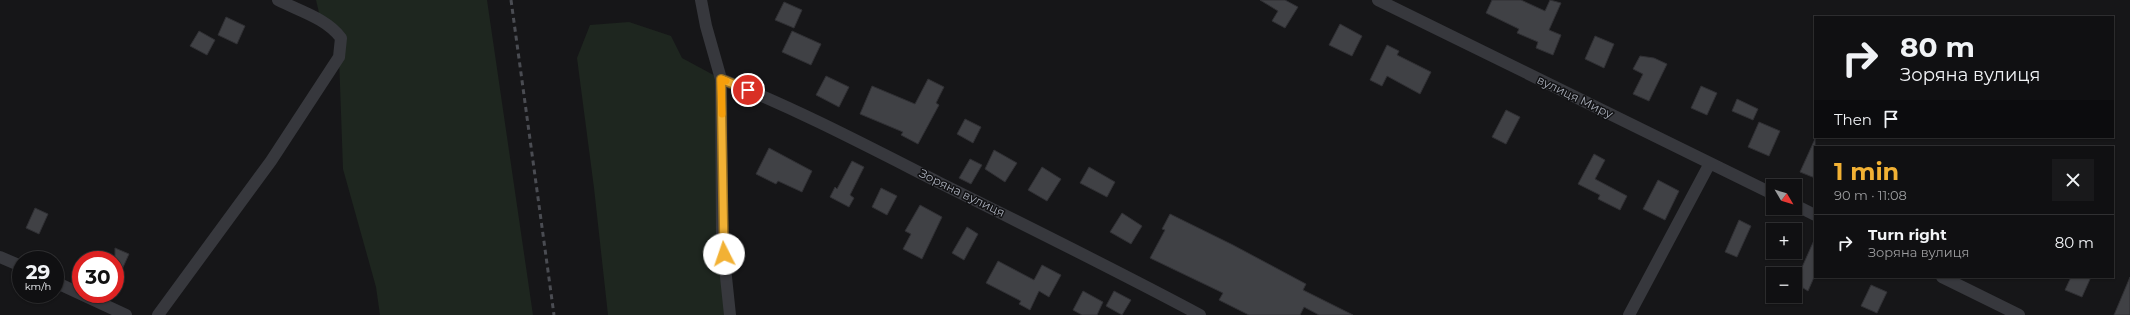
<!DOCTYPE html>
<html lang="en">
<head>
<meta charset="utf-8">
<style>
  body { margin:0; font-family:Montserrat,sans-serif; background:#19191b; color:#f1f3f6; height:100vh; display:flex; flex-direction:column; font-size:15px; white-space:nowrap }
  * { box-sizing:border-box; margin:0 }
  p { font-size:13px; color:#9c9d9f }
  .icon { flex:none; width:22px; height:22px; fill:none; stroke:currentColor; stroke-width:2; stroke-linecap:round; stroke-linejoin:round }
  .map { position:relative; flex:1; overflow:hidden }
  .side { position:absolute; left:1814px; top:146px; width:300px; height:132px; display:flex; flex-direction:column; background:#101012; border-radius:0px; box-shadow:0 1px 3px #0004,0 0 0 1px #303032 }
  .side>* { flex:none }
  .banner { position:absolute; left:1814px; top:16px; width:300px; height:122px; border-radius:0px; box-shadow:0 1px 3px #0004,0 0 0 1px #303032; background:#101012; color:#f1f3f6; overflow:hidden }
  .needle { width:26px; rotate:128deg }
  .fabs { position:absolute; left:1766px; top:179px; display:grid; gap:8px }
  .fabs a { display:grid; place-items:center; width:36px; height:36px; border-radius:0px; background:#101012; box-shadow:0 1px 3px #0004,0 0 0 1px #303032; font-size:20px }
  .speed { position:absolute; left:12px; top:251px; display:flex; gap:8px; font-size:20px; font-weight:700; text-align:center }
  .speed>* { display:grid; place-content:center; width:52px; height:52px; border-radius:50%; background:#101012; box-shadow:0 1px 3px #0004,0 0 0 1px #303032; line-height:1 }
  .speed small { font-size:10px; font-weight:400 }
  .speed .limit { border:6px solid #d22; background:#fff; color:#111 }
  .pin { position:absolute; display:grid; place-items:center; width:34px; height:34px; color:#fff; margin:-17px; border:2px solid #fff; border-radius:50%; box-shadow:0 1px 4px #0007 }
  .me { position:absolute; width:44px; margin:-22px; rotate:356deg; stroke-linejoin:round; filter:drop-shadow(0 0 3px #0008) }
  .turn { display:flex; align-items:center; gap:14px; height:84px; padding:0 20px; font-size:18px }
  .turn .icon { width:52px; height:52px; stroke-width:2.5 }
  .turn b { display:block; font-size:28px; line-height:34px }
  .then { display:flex; align-items:center; height:38px; padding:0 20px; background:#0003; gap:8px; font-size:15px }
  .round { display:grid; place-items:center; flex:none; width:42px; height:42px; border-radius:0px; background:#19191b }
  .head { display:flex; align-items:center; justify-content:space-between; height:68px; padding:0 20px }
  h1 { font-size:24px; font-weight:700; line-height:30px; color:#f2b134 }
  ul { padding:0; list-style:none }
  li { display:flex; align-items:center; gap:12px; height:56px; padding:0 20px; border-top:1px solid #303032 }
  li div { flex:1 }
  li b { display:block; font-size:15px }
  li em { font-style:normal }
  .map>svg:first-child { display:block }
  .green { fill:#1e261f }
  .building { fill:#404145; stroke:#303034 }
  .lines { fill:none; stroke-linecap:round; stroke-linejoin:round }
  .street { stroke:#37383d; stroke-width:12 }
  .rail { stroke:#4a4c52; stroke-width:3; stroke-dasharray:5 4; stroke-linecap:butt }
  .route-casing { stroke:#9d7322; stroke-width:10 }
  .route { stroke:#f2b134; stroke-width:7 }
  .slow { stroke:#f59e0b; stroke-width:7 }
  .labels { text-anchor:middle; stroke-width:3; stroke-linejoin:round; paint-order:stroke }
  .street-label { font-size:12px; fill:#a8adb8; stroke:#111113 }
</style>
</head>
<body>
<div class="map">
<svg width="2130" height="315" viewBox="0 0 2130 315">
  <rect width="100%" height="100%" fill="#161618"/>
  <path class="green" d="M316,0H487L533,315H380L376,287L343,169L339,57L341,38L321,21Z
    M629,22L671,36L682,58L721,79L730,315H608L594,188L577,58L590,25Z"/>
  <path class="building" d="M1260,0H1285L1298,7L1285,28L1272,21L1278,11Z
    M1492,0H1521L1545,11L1550,0L1561,3L1549,30L1561,35L1553,55L1536,48L1538,42L1517,33L1519,29L1486,13Z
    M784,2L802,10L794,28L775,20Z
    M226,17L245,26L237,44L218,35Z
    M1340,24L1362,36L1352,56L1329,45Z
    M199,31L215,40L207,55L190,46Z
    M792,31L821,44L811,65L782,52Z
    M1595,36L1614,44L1604,68L1585,59Z
    M1387,45L1399,51L1397,55L1431,72L1420,94L1387,76L1382,86L1370,80Z
    M1640,56L1654,58L1667,64L1649,101L1633,94L1643,74L1633,69Z
    M826,76L849,87L839,107L816,95Z
    M928,79L944,87L936,103L939,105L918,144L901,135L903,132L860,114L872,86L915,104Z
    M1701,86L1717,93L1707,115L1691,108Z
    M1737,99L1758,109L1753,120L1732,111Z
    M1506,110L1520,117L1506,144L1492,137Z
    M965,119L981,127L973,143L957,134Z
    M1759,122L1780,131L1769,156L1748,147Z
    M1815,139V178L1800,172Z
    M769,148L812,171L802,192L778,181L776,184L756,174Z
    M994,150L1017,163L1005,182L985,169Z
    M1594,154L1605,160L1595,179L1627,196L1620,210L1598,199L1600,195L1578,184Z
    M970,159L982,165L971,184L959,178Z
    M852,161L864,167L850,195L854,198L849,207L830,197L835,187L837,189Z
    M1042,167L1061,179L1047,201L1028,190Z
    M1089,167L1115,182L1107,197L1080,183Z
    M1658,180L1679,191L1665,220L1643,209Z
    M881,188L897,196L887,215L872,207Z
    M920,205L942,217L922,259L903,249L911,234L905,231Z
    M35,208L48,214L39,234L26,228Z
    M1122,213L1142,226L1131,244L1110,232Z
    M1170,214L1233,245L1306,284L1303,290L1353,315H1319L1304,307L1300,315H1249L1219,300L1223,293L1150,258L1165,230L1162,229Z
    M1739,220L1751,226L1737,257L1725,252Z
    M967,227L978,234L964,260L952,253Z
    M1815,238V275L1808,291L1795,283Z
    M115,248L129,254L115,285Z
    M998,261L1034,280L1042,265L1061,275L1049,297L1039,291L1030,310L1019,304L1021,301L986,283Z
    M2071,277H2091L2082,297L2065,290Z
    M2130,277V315H2114Z
    M1871,285L1887,292L1877,313L1861,306Z
    M1083,291L1103,302L1097,315H1082L1073,310Z
    M1114,291L1131,300L1122,315L1106,306Z"/>
  <g class="lines">
    <path class="street" d="M701,0L706,26L721,79L722,239L730,315
      M1378,0L1773,194
      M721,79C797,109 867,146 940,183C1027,226 1114,269 1200,315
      M1795,205L1815,215
      M0,257L21,266
      M1942,277L2019,315
      M55,282L126,315
      M158,315L271,161L339,57L341,38C326,18 299,11 278,0
      M1629,315L1710,163"/>
    <path class="rail" d="M511,0L554,315"/>
  </g>
  <g class="lines">
    <g class="route-casing">
      <path id="route" d="M724,254L721,79L748,90"/>
    </g>
    <use href="#route" class="route"/>
    <path class="slow" d="M722,114L721,79L726,81"/>
  </g>
  <g class="labels">
    <g class="street-label">
      <text transform="translate(1575 97) rotate(26)" y="4">вулиця Миру</text>
      <text transform="translate(962 193) rotate(26)" y="4">Зоряна вулиця</text>
    </g>
  </g>
</svg>
<div class="fabs">
<a><svg class="needle" viewBox="-14 -14 28 28"><path d="M0-13l5 13h-10z" fill="#e53935"/><path d="M0 13l5-13h-10z" fill="#9c9d9f"/></svg></a>
<a>+</a>
<a>−</a>
</div>
<div class="speed"><div>29<small>km/h</small></div><div class="limit">30</div></div>
<div class="pin" style="left:748px;top:90px;background:#d93025"><svg class="icon" aria-label="arrive" viewBox="0 0 24 24"><path d="M6 21V4h12l-3 4 3 4H6"/></svg></div>
<svg class="me" style="left:724px;top:254px" viewBox="-20 -20 40 40"><circle r="19" fill="#fff"/><path d="M0-13L10 11 0 6-10 11z" fill="#f2b134"/></svg>
<div class="banner">
<div class="turn"><svg class="icon" aria-label="right" viewBox="0 0 24 24"><path d="M7 20v-9h11M14 6l5 5-5 5"/></svg><div><b>80 m</b>Зоряна вулиця</div></div>
<div class="then">Then<svg class="icon" aria-label="arrive" viewBox="0 0 24 24"><path d="M6 21V4h12l-3 4 3 4H6"/></svg></div>
</div>
<section class="side">
<div class="head"><div><h1>1 min</h1><p>90 m · 11:08</p></div><a class="round"><svg class="icon" aria-label="close" viewBox="0 0 24 24"><path d="M6 6l12 12M18 6L6 18"/></svg></a></div>
<ul>
<li><svg class="icon" aria-label="right" viewBox="0 0 24 24"><path d="M7 20v-9h11M14 6l5 5-5 5"/></svg><div><b>Turn right</b><p>Зоряна вулиця</p></div><em>80 m</em></li>
</ul>
</section>
</div>
</body>
</html>
